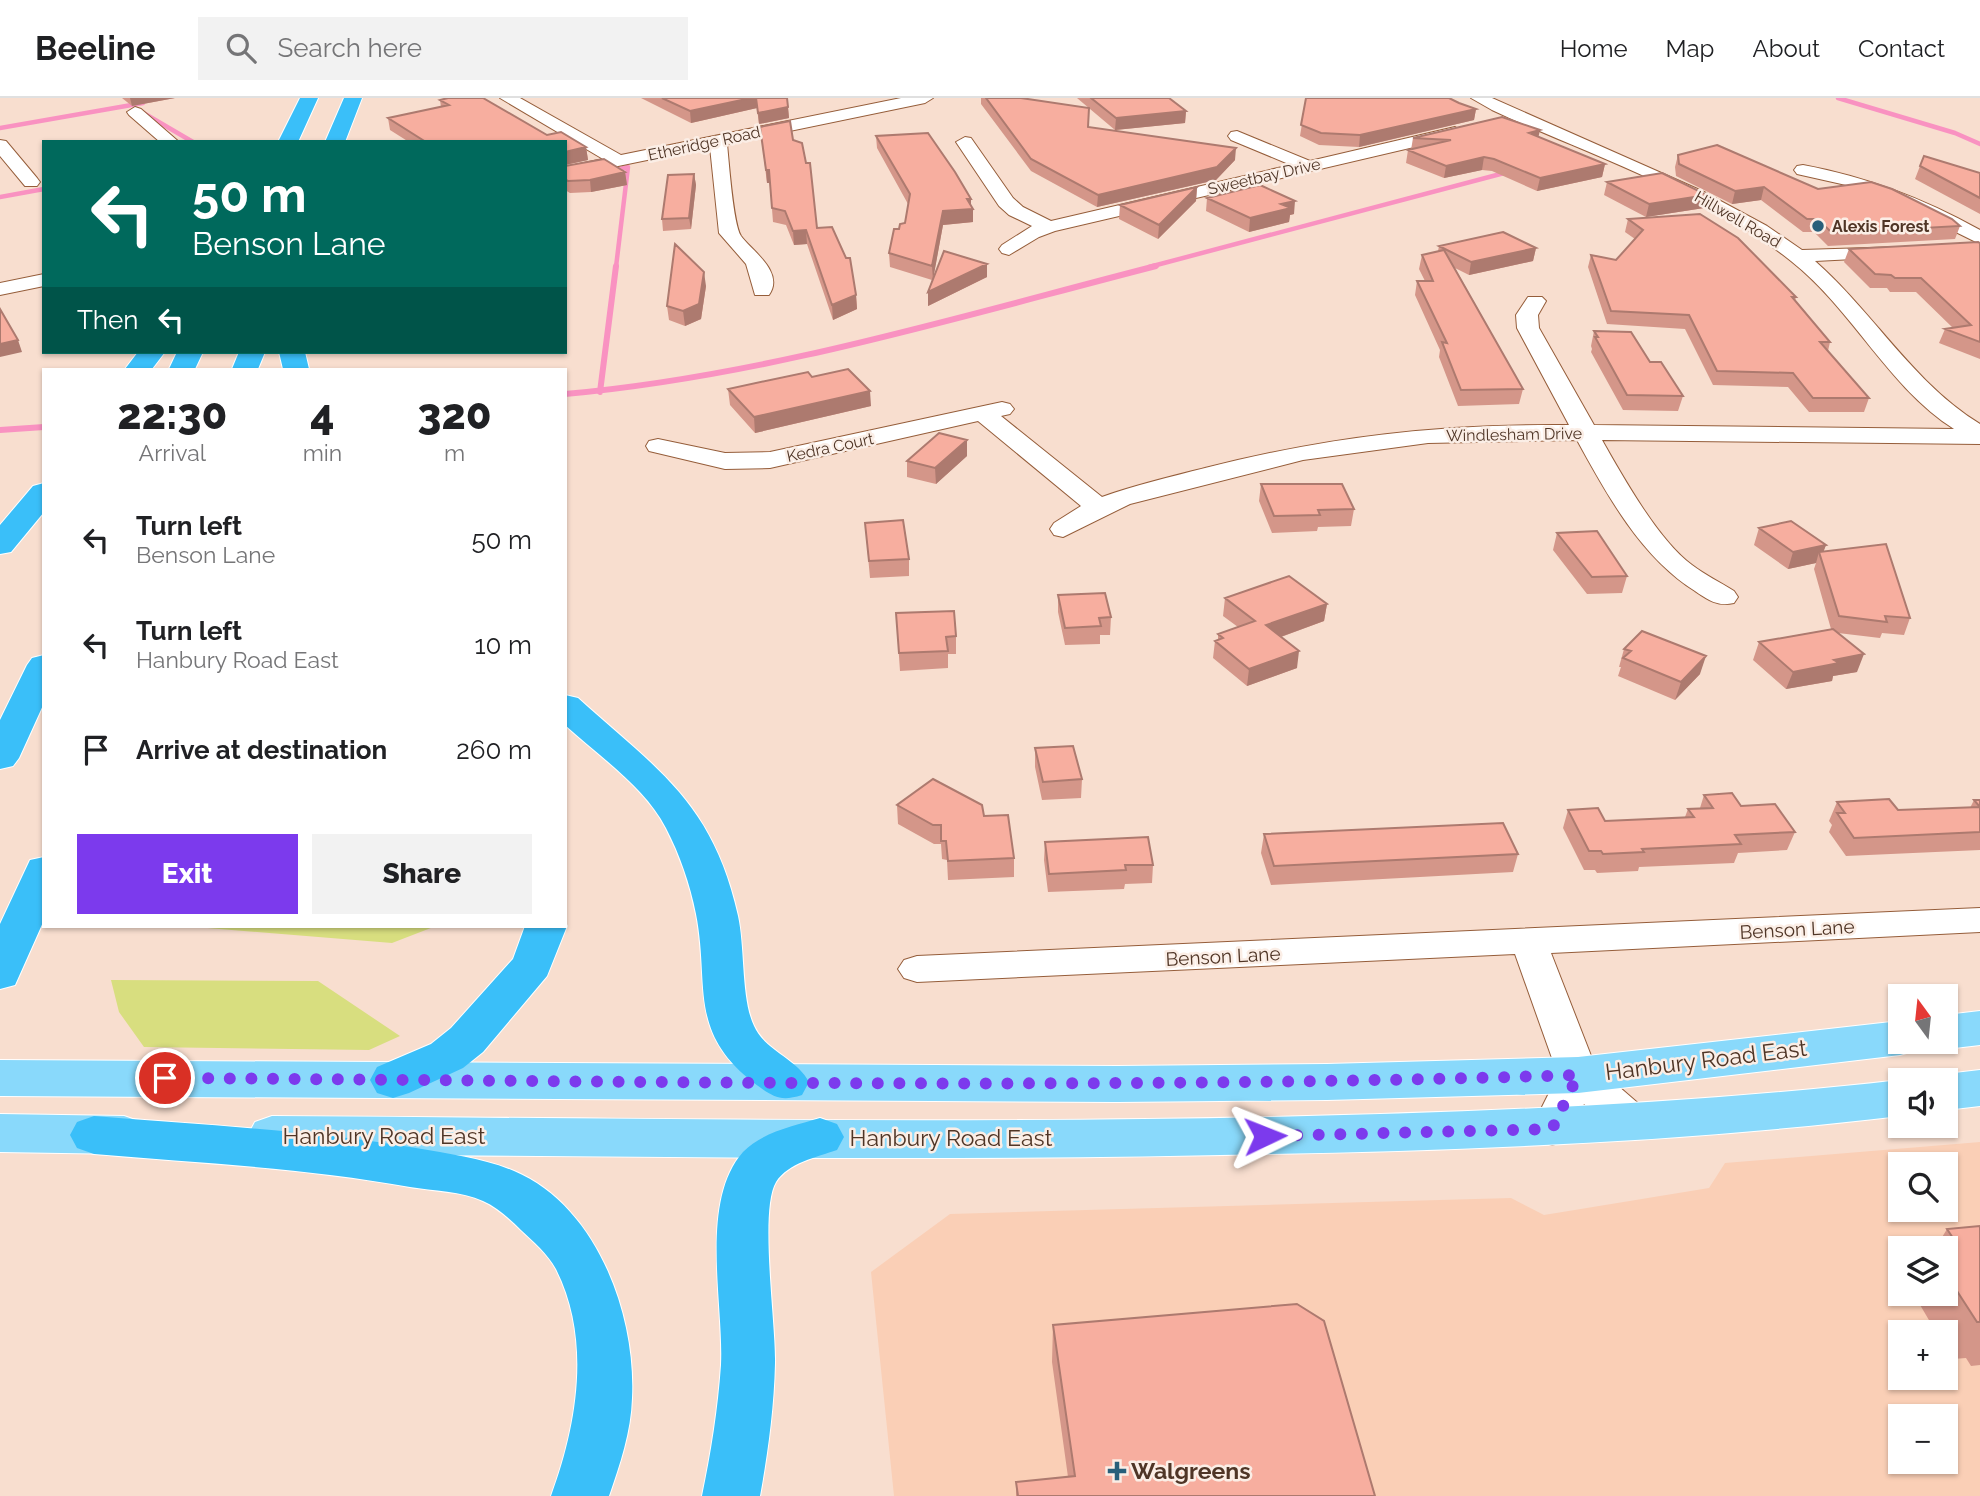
<!DOCTYPE html>
<html lang="en">
<head>
<meta charset="utf-8">
<style>
  body { margin:0; font-family:Raleway,sans-serif; background:#f2f2f2; color:#202124; height:100vh; display:flex; flex-direction:column; font-size:26px; white-space:nowrap }
  * { box-sizing:border-box; margin:0 }
  p { font-size:23px; color:#757577 }
  .icon { flex:none; width:38px; height:38px; fill:none; stroke:currentColor; stroke-width:2; stroke-linecap:round; stroke-linejoin:round }
  .map { position:relative; flex:1; overflow:hidden }
  .sheet { position:absolute; left:42px; top:270px; width:525px; height:560px; display:flex; flex-direction:column; background:#fff; border-radius:0px; box-shadow:0 2px 5px #0004 }
  .sheet>* { flex:none }
  .guide { position:absolute; left:42px; top:42px; width:525px; height:214px; border-radius:0px; box-shadow:0 2px 5px #0004; background:#00695c; color:#fff; overflow:hidden }
  .needle { width:46px; rotate:345deg }
  .controls { position:absolute; left:1888px; top:886px; display:grid; gap:14px }
  .controls a { display:grid; place-items:center; width:70px; height:70px; border-radius:0px; background:#fff; box-shadow:0 2px 5px #0004; font-size:35px }
  .pin { position:absolute; display:grid; place-items:center; width:60px; height:60px; color:#fff; margin:-30px; border:4px solid #fff; border-radius:50%; box-shadow:0 2px 7px #0007 }
  .me { position:absolute; width:77px; margin:-38px; rotate:88deg; stroke-linejoin:round; filter:drop-shadow(0 0 5px #0008) }
  .turn { display:flex; align-items:center; gap:24px; height:147px; padding:0 35px; font-size:32px }
  .turn .icon { width:91px; height:91px; stroke-width:2.5 }
  .turn b { display:block; font-size:49px; line-height:60px }
  .then { display:flex; align-items:center; height:66px; padding:0 35px; background:#0003; gap:14px; font-size:26px }
  .eta { display:flex; justify-content:space-evenly; align-items:center; height:119px; text-align:center }
  .eta b { font-size:42px; font-weight:800; line-height:49px }
  .button { display:flex; gap:14px; margin-top:auto; padding:14px 35px }
  .button a { flex:1; height:80px; border-radius:0px; background:#7c3aed; color:#fff; font-size:28px; font-weight:800; line-height:80px; text-align:center }
  .button a+a { background:#f2f2f2; color:#202124 }
  ul { padding:0; list-style:none }
  li { display:flex; align-items:center; gap:21px; height:105px; padding:0 35px }
  li div { flex:1 }
  li b { display:block; font-size:26px }
  li em { font-style:normal }
  header { display:flex; align-items:center; gap:42px; box-sizing:border-box; height:98px; padding:0 35px; background:#fff; border-bottom:2px solid #e0e0e0 }
  header strong { font-size:33px }
  nav { display:flex; gap:38px; margin-inline-start:auto; font-size:24px }
  .search { width:490px; height:63px; background:#f2f2f2; display:flex; align-items:center; gap:18px; box-sizing:border-box; padding:0 24px; border-radius:0px; color:#757577; font-size:26px }
  .map>svg:first-child { display:block }
  .built { fill:#facfb6; fill-rule:evenodd }
  .green { fill:#d8de7f }
  .lines { fill:none; stroke-linecap:round; stroke-linejoin:round }
  .stream-far1 { stroke:#f992c1; stroke-width:4.5 }
  .stream { stroke:#f992c1; stroke-width:6 }
  .minor-casing { stroke:#955d3a; stroke-width:2 }
  .major-casing { stroke:#fff; stroke-width:2 }
  .highway-casing { stroke:#fff; stroke-width:2 }
  .minor { fill:#fff; fill-rule:evenodd }
  .major { fill:#89d9fb; fill-rule:evenodd }
  .highway { fill:#3abff9; fill-rule:evenodd }
  .wall { fill:#d49689 }
  .shaded-wall { fill:#ad7a6f }
  .building { fill:#f7ae9f; stroke:#ad7a6f; stroke-width:2 }
  .route { stroke:#7c3aed; stroke-width:12; stroke-dasharray:0 21.6 }
  .poi-dot { fill:#285f7a; stroke:#fbeee6; stroke-width:2.5 }
  .labels { text-anchor:middle; stroke-width:5; stroke-linejoin:round; paint-order:stroke }
  .far-street-label { font-size:16px; fill:#4f3526; stroke:#fbeee6 }
  .far-poi-label { font-size:16px; font-weight:bold; fill:#4f3526; stroke:#fbeee6; text-anchor:start }
  .street-label { font-size:19px; fill:#4f3526; stroke:#fbeee6 }
  .near-street-label { font-size:23px; fill:#4f3526; stroke:#fbeee6 }
  .near-poi-label { font-size:23px; font-weight:bold; fill:#4f3526; stroke:#fbeee6; text-anchor:start }
</style>
</head>
<body>
<header>
<strong>Beeline</strong>
<div class="search"><svg class="icon" aria-label="search" viewBox="0 0 24 24"><circle cx="10" cy="10" r="6"/><path d="M15 15l6 6"/></svg>Search here</div>
<nav><a>Home</a><a>Map</a><a>About</a><a>Contact</a></nav>
</header>
<div class="map">
<svg width="1980" height="1398" viewBox="0 0 1980 1398">
  <rect width="100%" height="100%" fill="#f8decf"/>
  <path class="built" d="M1980,1044V1398H894L871,1174L950,1116L1511,1100L1544,1117L1709,1090L1725,1065ZM1900,1066H1946V1111H1900ZM1900,1150H1946V1195H1900ZM1900,1234H1946V1279H1900ZM1900,1318H1946V1363H1900Z"/>
  <path class="green" d="M183,828H436L392,845Z
    M111,882L318,883L400,938L369,952L144,949L119,914Z"/>
  <g class="lines">
    <path class="stream-far1" d="M1838,0L1955,35L1980,46
      M140,13L193,44
      M0,30L143,5
      M608,74L628,69L616,169
      M0,99L44,91
      M1149,169L1508,74"/>
    <path class="stream" d="M600,294L616,168
      M565,296C766,278 961,218 1156,168
      M0,332L44,329"/>
    <g class="minor-casing">
      <path id="minor" d="M500,0H520L621,57L901,0H933L925,5L727,46C729,64 733,126 741,138C752,153 785,174 769,197H755L746,166L719,135L710,49L565,79V69L603,61Z
        M1471,0H1492L1702,93L1767,128L1802,152L1900,149L1903,153L1900,157L1893,159L1815,163C1874,215 1913,285 1980,326V346L1602,342C1623,379 1658,442 1692,467C1705,477 1720,484 1734,493L1738,499L1734,505C1718,509 1708,502 1695,493C1641,459 1607,397 1577,342L1428,345L1303,362L1130,406L1063,439L1054,437L1050,431L1054,425L1081,408L978,323L770,370L725,371L649,353L646,348L649,343L658,341L725,355L770,354L1002,304L1010,306L1014,311L1010,316L1001,318L1102,399C1135,387 1170,379 1205,370C1331,338 1439,326 1569,327L1517,230L1516,217L1528,199H1542L1546,203L1538,217L1539,230L1594,327L1954,331C1888,289 1853,212 1791,163C1708,96 1589,57 1492,12Z
        M135,9L141,11L179,44H160L129,17L127,14Z
        M1455,29L1463,34L1461,38L1055,133L1039,139L1009,157L1002,155L999,151L1002,147L1032,128L1009,117L999,108L956,44L965,39L971,40L1013,100L1023,109L1051,123L1291,67L1231,42L1228,38L1231,34L1237,33L1310,63Z
        M0,42L6,43L37,80L40,84L37,88H25L0,58Z
        M1803,67C1867,79 1923,100 1980,132V146L1889,101L1846,87L1797,76L1794,72L1797,68Z
        M44,176V188L0,197V185Z
        M1980,810V834L1551,855L1595,968L1647,1013L1653,1024L1647,1035C1617,1045 1605,1024 1584,1006L1567,1042L1552,1047L1537,1042L1531,1031L1558,977L1515,856L917,884L904,880L898,871L904,862L917,858Z"/>
    </g>
    <g class="major-casing">
      <path id="major" d="M1980,913V947L1946,951L1930,946L1929,943H1946V917Z
        M1900,923V943H1921L1916,952L1900,957L1578,995L1327,1002L1117,1004L0,998V962L1117,968L1327,966L1578,959Z
        M1980,972V1008L1946,1012V982L1929,981L1946,976Z
        M1900,982V1018C1691,1043 1481,1052 1271,1056C938,1064 605,1058 272,1056L255,1050L248,1037L255,1024L272,1018C605,1020 938,1026 1271,1019C1481,1014 1691,1006 1900,982Z
        M0,1016L124,1018L141,1024L148,1037L141,1050L124,1056L0,1054Z"/>
    </g>
    <g class="highway-casing">
      <path id="highway" d="M300,0H318L298,44H278Z
        M344,0H362L345,44H325Z
        M138,254H165L152,271H125Z
        M177,254H203L195,271H169Z
        M239,254H265L258,271H232Z
        M279,254H305L309,271H283Z
        M44,385V414L11,454L0,456V427L33,388Z
        M44,557V605L19,660L13,668L0,671V622L27,567L32,560Z
        M565,597L578,600C658,672 713,705 738,818C745,850 741,901 754,928C765,953 796,960 809,984L802,997C780,1004 773,999 754,985C687,933 710,887 696,816C690,786 680,757 666,730C645,689 599,658 565,627Z
        M44,759V822L15,887L0,891V826L30,762Z
        M565,825L567,828L547,878L483,954L463,970L409,995L393,1000L377,995L370,982L377,969L431,946L451,930L513,861L525,828H565Z
        M94,1018C201,1027 310,1032 416,1050C449,1056 483,1060 514,1073C597,1108 636,1217 632,1300C631,1334 620,1366 609,1398H551C577,1328 592,1242 556,1171C548,1156 533,1143 521,1132C510,1121 497,1109 483,1103C462,1093 433,1093 410,1089C306,1070 199,1065 94,1056L77,1050L70,1037L77,1024Z
        M820,1020L837,1026L844,1039L837,1052C817,1059 788,1065 776,1084C759,1112 776,1227 775,1265C774,1310 768,1354 760,1398H702C711,1355 718,1311 721,1267C724,1205 699,1104 743,1054C762,1034 794,1028 820,1020Z"/>
    </g>
    <use href="#minor" class="minor"/>
    <use href="#major" class="major"/>
    <use href="#highway" class="highway"/>
  </g>
  <path class="wall" d="M122,0H175L132,8Z
    M448,0H483L547,37L561,34L586,49L588,62L565,67V44H409L390,32L388,20L441,9L440,2Z
    M641,0H787L789,20L759,26L757,10L691,25Z
    M981,0H1021L1088,29L1235,62L1216,82L1097,109L1031,73L981,6Z
    M1077,0H1169L1186,13L1185,25L1115,32Z
    M1305,0H1449L1459,5L1476,11L1474,22L1359,49L1319,47L1300,38L1306,1Z
    M760,29L793,42L817,130L856,197L857,211L833,222L807,146L794,147L786,127L773,124L770,85H767Z
    M876,38L971,108L973,111V124L943,127L933,180L987,166V179L928,208V194L932,182L890,169L889,155L899,131L905,125L908,106L877,50Z
    M1539,39L1605,66L1602,79L1537,93L1492,73L1482,72L1444,80L1406,65L1408,52H1411L1413,40Z
    M1678,57L1818,91L1960,128L1955,141L1828,148L1814,134H1803L1761,102L1732,106L1676,78L1675,69Z
    M565,68L625,74L627,87L591,94L570,95L565,92Z
    M1920,68L1980,75V116L1915,81Z
    M694,76L696,87L691,131L663,133L662,121Z
    M1607,84L1707,97L1704,110L1646,119L1604,97Z
    M1197,89L1196,103L1158,141L1119,121L1120,107Z
    M1207,100L1294,116L1290,117L1289,124L1249,134L1206,113Z
    M1628,121L1796,199L1795,203L1830,244L1828,253L1869,300L1864,314H1809L1788,289L1713,287L1685,231L1607,226L1588,169L1591,157L1616,162L1635,141L1625,134Z
    M1980,145V261L1939,245L1945,231L1953,230L1916,194H1890L1887,190H1870L1844,164L1849,151Z
    M1439,148L1536,150L1533,163L1469,177L1455,170L1523,291L1519,306L1458,308L1439,259L1440,252L1415,197L1417,183H1425L1419,171L1422,157L1438,153Z
    M706,188L701,221L685,228L669,222L667,208Z
    M1594,233L1650,264L1683,298L1678,313L1623,312L1591,254L1592,251L1591,248Z
    M812,279L871,308L755,335L730,307L728,291Z
    M967,358L936,386L907,379V363Z
    M1261,386L1354,411L1351,428L1318,429L1317,433L1272,435L1259,403Z
    M865,425L909,461V478L870,480Z
    M1759,430L1826,447L1823,454L1910,520L1904,537L1882,535L1880,540L1838,535L1857,574L1833,578L1832,583L1786,591L1753,562L1759,544L1831,531L1814,471L1816,465L1788,471L1754,447Z
    M1557,435L1627,478L1622,495L1587,496L1553,452Z
    M1058,497L1111,519L1110,537H1100V546L1065,547L1058,514Z
    M1225,500L1327,506L1324,523L1281,539L1297,570L1247,588L1213,560L1215,543L1218,542V536L1238,529L1223,518Z
    M896,515L956,538V556H948V570L900,573Z
    M1624,551L1700,576L1675,602L1618,578L1621,569H1619Z
    M1035,650L1082,681L1081,700L1042,702L1035,669Z
    M1704,697L1741,708L1795,734L1787,752L1738,755L1734,765L1639,769L1638,773L1597,775L1595,772H1584L1563,730L1568,712L1605,723L1685,719L1688,711L1700,710Z
    M1974,702H1980V752L1846,758L1829,734L1832,727L1829,723L1837,704L1898,712L1970,710Z
    M897,707L984,718L1014,760V779L948,782L947,762L942,761L941,746H934L898,726Z
    M1264,736L1518,756L1513,774L1271,787L1261,755Z
    M1045,744L1153,767L1152,785L1125,786L1124,791L1048,794L1044,762Z
    M1980,1128V1267L1971,1268L1966,1260L1953,1261L1946,1249V1234H1936L1913,1195H1946V1150H1934L1939,1141H1941L1947,1131Z
    M1053,1227L1375,1398H1016V1384L1068,1379L1052,1264Z"/>
  <path class="shaded-wall" d="M130,0H175L132,8Z
    M751,0H756L757,10L691,25L690,13Z
    M788,9L789,20L759,26L758,15Z
    M1476,11L1474,22L1359,49L1360,37Z
    M1186,13L1185,25L1115,32L1116,20Z
    M1540,32L1537,45L1529,35Z
    M586,49L588,62L565,67V54Z
    M1236,50L1235,62L1216,82L1097,109L1098,97Z
    M1484,59L1482,72L1444,80L1446,68Z
    M1605,66L1602,79L1537,93L1540,80Z
    M766,72H769L770,85H767Z
    M625,74L627,87L591,94L590,82Z
    M694,76L696,87L691,131L689,120Z
    M1197,89L1196,103L1158,141L1159,127Z
    M1764,89L1761,102L1732,106L1735,93Z
    M1707,97L1704,110L1646,119L1649,106Z
    M967,101H971V111H973V124L943,127L933,182L932,168L943,113Z
    M1295,103L1294,116L1290,117L1289,124L1249,134L1250,120L1281,106Z
    M806,132L807,146L794,147L793,133Z
    M1536,150L1533,163L1469,177L1471,164Z
    M987,166V179L928,208V194Z
    M704,174L706,188L701,221L685,228L683,213Z
    M856,197L857,211L833,222L832,207Z
    M18,242L22,254L0,259V246Z
    M870,293L871,308L755,335L754,319Z
    M967,342V358L936,386L935,370Z
    M1826,447L1821,460L1819,454L1816,465L1788,471L1793,454Z
    M1327,506L1324,523L1264,545L1266,527Z
    M1299,553L1297,570L1247,588L1249,571Z
    M1864,556L1857,574L1833,578L1832,583L1786,591L1793,574L1834,562Z
    M1706,558L1700,576L1675,602L1681,584Z"/>
  <path class="building" d="M448,0H483L547,37L561,34L586,49L565,54V44H426L388,20L449,7L440,2Z
    M662,0H751L690,13Z
    M756,0H787L788,9L758,15Z
    M986,0H1021L1089,10L1088,29L1236,50L1217,69L1098,97L1031,61Z
    M1091,0H1169L1186,13L1116,20Z
    M1306,0H1449L1459,5L1476,11L1360,37L1321,35L1301,27Z
    M1502,19L1540,32L1529,35L1605,66L1540,80L1494,61L1484,59L1446,68L1408,52L1451,42L1413,40Z
    M790,23L793,42L802,45L806,65H810L817,130L832,129L846,160H850L856,197L832,207L806,132L793,133L785,113L772,110L769,72H766L760,29Z
    M928,35L955,74L971,101H967L973,111L943,113L932,168L889,155L894,131H899L900,126L905,125L910,96L876,38Z
    M1717,47L1818,91L1871,84L1892,91L1952,121L1960,128L1832,135L1818,121H1807L1764,89L1735,93L1679,66L1678,57Z
    M1924,58L1980,75V100L1920,68Z
    M604,61L625,74L590,82L568,83L565,81V68Z
    M1662,75L1707,97L1649,106L1607,84Z
    M694,76L689,120L662,121L668,77Z
    M1260,87L1295,103L1281,106L1291,110L1250,120L1207,100Z
    M1197,89L1159,127L1120,107Z
    M1700,116L1738,140L1796,199H1792L1830,244H1820L1869,300H1813L1793,275L1717,273L1689,217L1611,213L1591,157L1616,162L1643,132L1628,121Z
    M1503,134L1536,150L1471,164L1439,148Z
    M1978,144L1980,145V244L1945,231L1971,227L1921,180H1895L1891,177L1875,176L1849,151Z
    M675,146L704,174L699,206L683,213L667,208Z
    M1444,152L1523,291L1461,292L1442,244L1447,245L1417,183H1433L1422,157Z
    M944,153L987,166L928,194Z
    M0,211L18,242L0,246Z
    M1594,233L1631,234L1650,264H1661L1683,298L1627,297L1595,239H1598Z
    M848,271L870,293L754,319L728,291L808,274L812,279Z
    M939,335L967,342L935,370L907,363Z
    M1261,386H1342L1354,411L1318,412L1320,417L1274,418Z
    M903,422L909,461L869,463L865,425Z
    M1791,423L1826,447L1793,454L1759,430Z
    M1597,433L1627,478L1592,479L1557,435Z
    M1886,446L1910,520L1885,518L1887,524L1839,518L1819,454Z
    M1289,478L1327,506L1266,527L1299,553L1249,571L1215,543L1223,540L1218,536L1255,523L1225,500Z
    M1105,495L1111,519L1099,520L1101,528L1065,530L1058,497Z
    M954,513L956,538L946,539L948,553L899,555L896,515Z
    M1833,531L1864,556L1834,562L1839,565L1793,574L1759,544Z
    M1642,533L1706,558L1681,584L1623,560L1631,553L1624,551Z
    M1073,648L1082,681L1043,684L1035,650Z
    M933,681L982,707L984,718L1008,717L1014,760L948,763L946,743H941V727H933L897,707Z
    M1732,695L1741,708L1775,706L1795,734L1735,737L1741,746L1642,751L1644,754L1603,756L1601,753H1589L1568,712L1598,710L1605,723L1694,719L1688,711L1713,710L1704,697Z
    M1889,701L1898,712L1980,709L1974,702H1980V734L1854,740L1837,715H1845L1837,704Z
    M1503,725L1518,756L1274,768L1264,736Z
    M1148,739L1153,767H1125L1126,772L1049,776L1045,744Z
    M1980,1128V1224H1977L1946,1176V1157H1949L1946,1152V1150H1944L1939,1141L1953,1140L1947,1131Z
    M1297,1206L1324,1223L1375,1398H1018L1016,1384L1075,1378L1053,1227Z"/>
  <g class="lines">
    <path class="route" d="M165,980C636,983 1107,992 1578,977L1552,1031L1265,1038"/>
  </g>
  <g class="poi-dot">
    <circle cx="1818" cy="128" r="7"/>
    <path d="M1113.5 1362.5h7v7h7v7h-7v7h-7v-7h-7v-7h7z"/>
  </g>
  <g class="labels">
    <g class="far-street-label">
      <text transform="translate(704 45) rotate(-12)" y="6">Etheridge Road</text>
      <text transform="translate(1264 78) rotate(-13)" y="6">Sweetbay Drive</text>
      <text transform="translate(1738 121) rotate(30)" y="6">Hillwell Road</text>
      <text transform="translate(1514 336) rotate(-1)" y="6">Windlesham Drive</text>
      <text transform="translate(830 349) rotate(-12)" y="6">Kedra Court</text>
    </g>
    <g class="far-poi-label">
      <text x="1832" y="134">Alexis Forest</text>
    </g>
    <g class="street-label">
      <text transform="translate(1797 831) rotate(-3)" y="7">Benson Lane</text>
      <text transform="translate(1223 858) rotate(-3)" y="7">Benson Lane</text>
    </g>
    <g class="near-street-label">
      <text transform="translate(1706 962) rotate(-7)" y="8">Hanbury Road East</text>
      <text x="384" y="1046">Hanbury Road East</text>
      <text x="951" y="1048">Hanbury Road East</text>
    </g>
    <g class="near-poi-label">
      <text x="1131" y="1381">Walgreens</text>
    </g>
  </g>
</svg>
<div class="controls">
<a><svg class="needle" viewBox="-14 -14 28 28"><path d="M0-13l5 13h-10z" fill="#e53935"/><path d="M0 13l5-13h-10z" fill="#757577"/></svg></a>
<a><svg class="icon" aria-label="sound" viewBox="0 0 24 24"><path d="M4 9h4l5-4v14l-5-4H4zM17 9q2 3 0 6"/></svg></a>
<a><svg class="icon" aria-label="search" viewBox="0 0 24 24"><circle cx="10" cy="10" r="6"/><path d="M15 15l6 6"/></svg></a>
<a><svg class="icon" aria-label="layers" viewBox="0 0 24 24"><path d="M12 4l9 5-9 5-9-5zM3 14l9 5 9-5"/></svg></a>
<a>+</a>
<a>−</a>
</div>
<div class="pin" style="left:165px;top:980px;background:#d93025"><svg class="icon" aria-label="arrive" viewBox="0 0 24 24"><path d="M6 21V4h12l-3 4 3 4H6"/></svg></div>
<svg class="me" style="left:1265px;top:1038px" viewBox="-20 -20 40 40"><path d="M0-17L14 15 0 8-14 15z" fill="#7c3aed" stroke="#fff" stroke-width="4"/></svg>
<div class="guide">
<div class="turn"><svg class="icon" aria-label="left" viewBox="0 0 24 24"><path d="M17 20v-9H6M10 6l-5 5 5 5"/></svg><div><b>50 m</b>Benson Lane</div></div>
<div class="then">Then<svg class="icon" aria-label="left" viewBox="0 0 24 24"><path d="M17 20v-9H6M10 6l-5 5 5 5"/></svg></div>
</div>
<section class="sheet">
<div class="eta">
<div><b>22:30</b><p>Arrival</p></div>
<div><b>4</b><p>min</p></div>
<div><b>320</b><p>m</p></div>
</div>
<ul>
<li><svg class="icon" aria-label="left" viewBox="0 0 24 24"><path d="M17 20v-9H6M10 6l-5 5 5 5"/></svg><div><b>Turn left</b><p>Benson Lane</p></div><em>50 m</em></li>
<li><svg class="icon" aria-label="left" viewBox="0 0 24 24"><path d="M17 20v-9H6M10 6l-5 5 5 5"/></svg><div><b>Turn left</b><p>Hanbury Road East</p></div><em>10 m</em></li>
<li><svg class="icon" aria-label="arrive" viewBox="0 0 24 24"><path d="M6 21V4h12l-3 4 3 4H6"/></svg><div><b>Arrive at destination</b></div><em>260 m</em></li>
</ul>
<div class="button"><a>Exit</a><a>Share</a></div>
</section>
</div>
</body>
</html>
